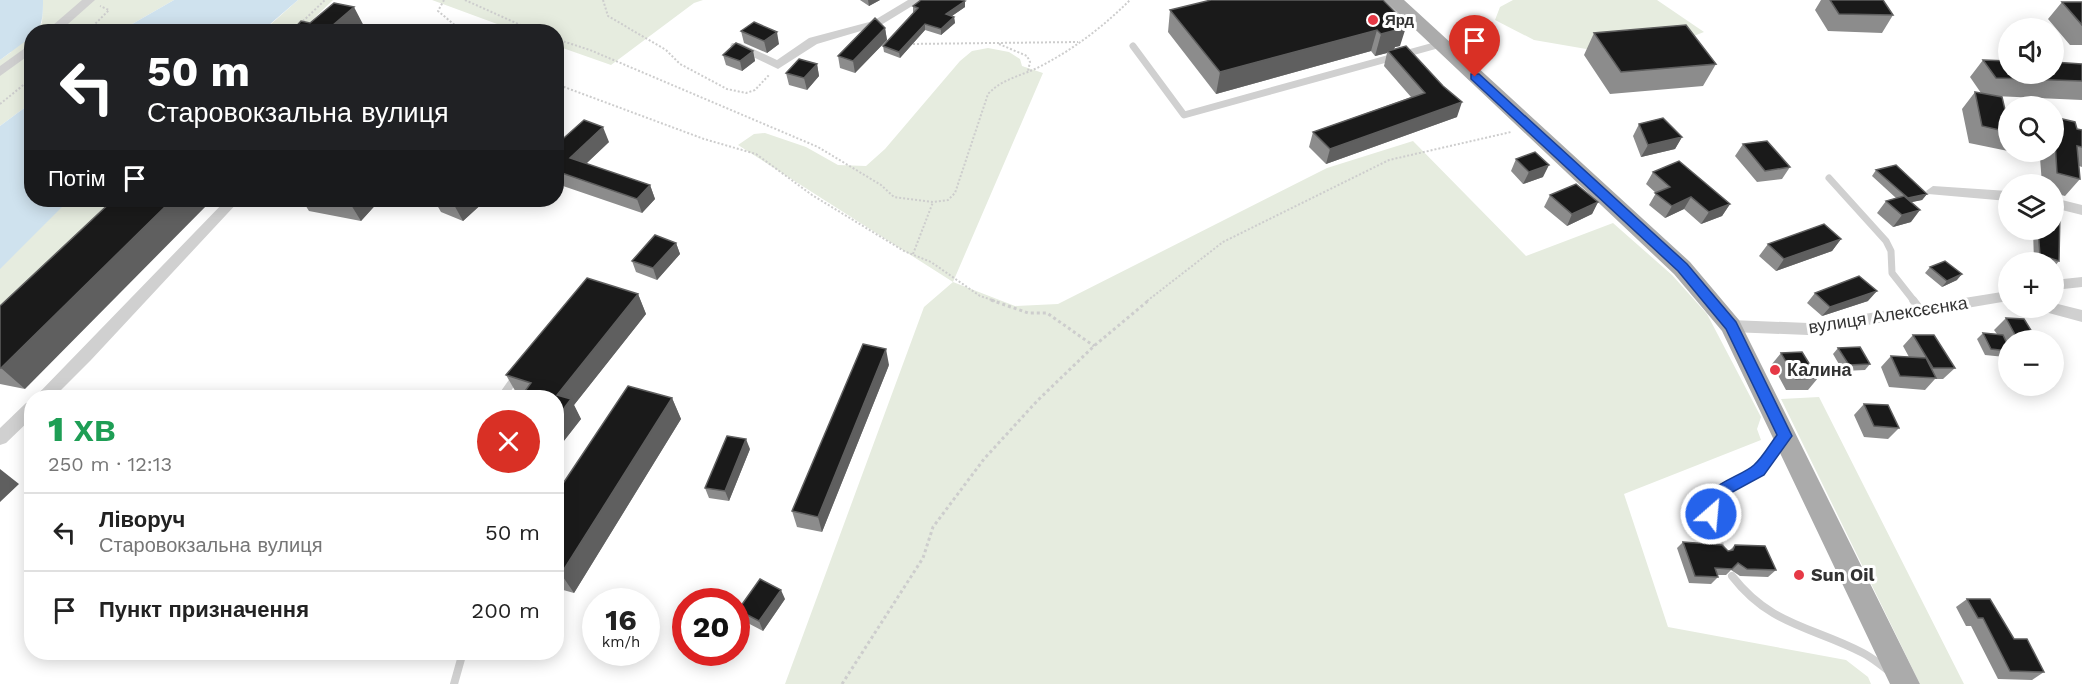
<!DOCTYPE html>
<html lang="uk">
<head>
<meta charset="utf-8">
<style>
  body { margin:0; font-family:"Work Sans",sans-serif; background:#f2f2f2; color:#222; height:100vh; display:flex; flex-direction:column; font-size:22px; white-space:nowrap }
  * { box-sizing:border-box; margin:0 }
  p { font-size:20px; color:#767676 }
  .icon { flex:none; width:33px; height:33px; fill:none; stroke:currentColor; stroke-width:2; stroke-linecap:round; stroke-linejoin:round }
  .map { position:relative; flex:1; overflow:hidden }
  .side { position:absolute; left:24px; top:390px; width:540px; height:270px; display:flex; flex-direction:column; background:#fff; border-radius:24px; box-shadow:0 3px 15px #0003 }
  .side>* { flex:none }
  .banner { position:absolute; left:24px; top:24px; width:540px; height:183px; border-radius:24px; box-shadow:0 3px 15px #0003; background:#202124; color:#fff; overflow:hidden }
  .controls { position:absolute; left:1998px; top:18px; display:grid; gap:12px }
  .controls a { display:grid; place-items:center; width:66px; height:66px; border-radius:50%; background:#fff; box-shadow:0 3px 15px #0003; font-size:30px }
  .speed { position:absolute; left:582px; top:588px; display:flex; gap:12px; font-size:30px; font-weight:700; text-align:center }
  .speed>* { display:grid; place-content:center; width:78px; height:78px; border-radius:50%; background:#fff; box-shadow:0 3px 15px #0003; line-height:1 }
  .speed small { font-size:15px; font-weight:400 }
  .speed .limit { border:9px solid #d22; background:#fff; color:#111 }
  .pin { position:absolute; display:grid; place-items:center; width:51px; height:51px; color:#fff; margin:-62px -26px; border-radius:50% 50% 50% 0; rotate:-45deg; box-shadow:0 0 6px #0007 }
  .pin .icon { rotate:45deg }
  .me { position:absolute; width:66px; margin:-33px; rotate:27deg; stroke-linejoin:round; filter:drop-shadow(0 0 4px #0008) }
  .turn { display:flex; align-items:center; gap:21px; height:126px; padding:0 24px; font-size:27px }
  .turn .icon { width:78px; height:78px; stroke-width:2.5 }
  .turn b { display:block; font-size:42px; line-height:51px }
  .then { display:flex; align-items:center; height:57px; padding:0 24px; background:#0003; gap:12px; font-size:22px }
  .round { display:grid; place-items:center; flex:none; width:63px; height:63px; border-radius:32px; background:#f2f2f2 }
  .headline { display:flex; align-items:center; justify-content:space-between; height:102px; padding:0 24px }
  h1 { font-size:36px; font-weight:800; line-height:45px; color:#1e9e55 }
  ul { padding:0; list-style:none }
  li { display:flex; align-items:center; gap:18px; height:78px; padding:0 24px; border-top:2px solid #e0e0e0 }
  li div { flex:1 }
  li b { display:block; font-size:22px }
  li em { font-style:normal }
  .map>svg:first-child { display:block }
  .green { fill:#e6ecdf }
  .water { fill:#cfe2ee }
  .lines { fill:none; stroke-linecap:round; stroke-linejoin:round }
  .path-far1 { stroke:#cdcdcd; stroke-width:2; stroke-dasharray:2 2; stroke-linecap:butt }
  .path { stroke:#cdcdcd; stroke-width:3; stroke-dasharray:3 3; stroke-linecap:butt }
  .service-far1 { stroke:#d0d0d0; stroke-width:7 }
  .service { stroke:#d0d0d0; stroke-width:8 }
  .minor { fill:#d0d0d0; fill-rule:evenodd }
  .primary { fill:#ababab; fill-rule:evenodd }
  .wall { fill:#8c8c8c }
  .shaded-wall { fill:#5f5f5f }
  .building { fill:#1a1a1a; stroke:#5f5f5f; stroke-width:1.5 }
  .route { fill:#2563eb; stroke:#184099; stroke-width:1.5 }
  .poi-dot { fill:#e63946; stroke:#fff; stroke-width:2 }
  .labels { text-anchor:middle; stroke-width:6; stroke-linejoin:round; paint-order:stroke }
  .far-poi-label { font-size:15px; font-weight:bold; fill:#333; stroke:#fff; text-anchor:start }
  .street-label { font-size:18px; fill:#333; stroke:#fff }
  .poi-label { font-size:18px; font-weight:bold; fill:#333; stroke:#fff; text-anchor:start }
</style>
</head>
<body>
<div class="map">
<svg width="2082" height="684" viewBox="0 0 2082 684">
  <rect width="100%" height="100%" fill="#fff"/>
  <path class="green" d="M43,0H174L120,31L32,32L31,103L0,126V60L11,52L6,49L42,23Z
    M298,0H333L301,31L262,32Z
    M432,0H703L694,3L611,65L557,46L556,32L516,31Z
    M1513,0H1657L1704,32L1673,44L1598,51L1534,40L1495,20L1500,7Z
    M988,48L1009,52L1020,59L1022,66L1043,73L953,282L1015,306L1058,304L1327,168L1413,141L1526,256L1613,223L1672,275L1707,314L1761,417L1757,429L1761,440L1624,494L1668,627L1846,660L1868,677L1871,684H785L924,307L953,282L738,145L754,134L765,133L806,147L838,165L866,166L885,149L960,61L972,51Z
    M45,200H131L0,328V238Z
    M1819,397L1964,684H1920L1781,399Z"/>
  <path class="water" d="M0,0H43C43,11 43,21 38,31L32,32L31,37L0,60Z
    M174,0H298L262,31H120Z
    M31,103L32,200H69L0,269V126Z"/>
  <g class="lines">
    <path class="path-far1" d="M444,0L438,11L463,32
      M465,0L536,32
      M603,0L608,16L666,50L680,64L727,89L746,93L755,90L769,75
      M300,24L325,0
      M87,32L109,10L100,6
      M556,39L590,50L818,147L881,185L894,197L933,202L948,200L955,193L988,94C1003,78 1022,76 1041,66C1074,49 1104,26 1130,0
      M909,44L1078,42
      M999,44L1027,56L1030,62L1028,71
      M556,84L704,139L756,154L812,195L904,251L931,262L980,296L995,301
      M0,104L32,78
      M913,254L933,202
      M1147,301L1223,242L1389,160L1511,132"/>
    <path class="path" d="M991,300L1028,313H1047L1094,346
      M842,684L923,558L933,527L984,459L1037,401L1094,346L1149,300"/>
    <path class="service-far1" d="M1133,46L1184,115L1441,44
      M1829,178L1886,241L1891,251L1892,273L1914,301"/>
    <path class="service" d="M1913,300L1920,309
      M501,398L515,378
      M1722,552L1711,514L1713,501L1719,491L1759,470L1783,439
      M1732,576C1771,626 1811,626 1863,653C1878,661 1891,673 1904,684
      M454,684L463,652"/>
    <path class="minor" d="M82,0H95L59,32H45Z
      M908,0H922L881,25L817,44L778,69L730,46L732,43H740L777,60L809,38L873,21Z
      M32,43V53L0,76V66Z
      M1933,186L2008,191V201L1928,194L1926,191Z
      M2054,198L2082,205V215L2054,208Z
      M226,200H240L91,360L53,398H34Z
      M2082,277V287L2054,290V280Z
      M2008,291V301L1808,335L1731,332L1724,326L1731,320L1808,323Z
      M2054,303L2082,310V322L2045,312L2043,308H2054Z
      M32,402V418L6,443L0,445V428L26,403Z"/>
    <path class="primary" d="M1384,0H1404L1690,262L1739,320L1920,684H1890L1722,331L1674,274Z"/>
  </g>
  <path class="wall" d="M860,0H880L869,6Z
    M1383,0L1400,46L1395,47L1394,49L1457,117L1326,164L1309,147L1313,132L1411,97L1384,66L1387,53L1375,56L1371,51L1216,94L1168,32L1170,10Z
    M1821,0H1883L1893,15L1882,33L1828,31L1815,10Z
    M2062,2H2082V45H2070L2048,19Z
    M913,6L965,7L952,16L954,17L955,23L941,35L925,30L900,58L884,52L883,46L915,12H913Z
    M885,28L887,40L855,73L840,68L838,56Z
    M741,31L779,44L767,53L744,43Z
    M1594,33L1716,64L1703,86L1610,94L1584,55Z
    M753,51L755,61L742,71L726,65L723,55Z
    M1983,60L2082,64V100L1994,96L2006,114L2008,115V151L1969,143L1962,109L1975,92L1981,93L1970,77Z
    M817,64L819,76L807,90L789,85L786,73Z
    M2054,117L2077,129L2082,130V167L2079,166L2080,179L2065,196L2054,193V184H2042L2040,158L2010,152H2054Z
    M1639,124L1682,137L1675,149L1641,157L1633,136Z
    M609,142L586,164L650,185L655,199L642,213L563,186L559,189L556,188V145Z
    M1743,144L1790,167L1782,179L1757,182L1735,156Z
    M1516,159L1543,177L1523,184L1511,171Z
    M1876,170L1927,194L1922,200L1911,202V222L1893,227L1877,213L1886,201L1896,198L1872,176Z
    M1653,172L1730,204L1722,216L1701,224L1684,209L1665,218L1649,205L1656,193L1646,184Z
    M1550,195L1598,202L1592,214L1567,226L1544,207Z
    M302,200H380L361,221L309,211Z
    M434,200H486L463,221L441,212Z
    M2033,230H2054L2059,261L2054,267V262H2038L2034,261Z
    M1841,239L1832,251L1776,271L1759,256L1768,244Z
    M676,243L680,254L657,280L636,272L632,261Z
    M1930,267L1957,280L1942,287L1925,273Z
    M1815,293L1868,301L1822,316L1807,303Z
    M638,294L646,314L574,405L581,419L556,451V398L522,396L517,394L506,375Z
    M0,306L25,389L0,384Z
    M2006,318L2037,340H2008V353L2005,357L1985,355L1977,339L1983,333L1997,334L1994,330Z
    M1913,335L1955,368L1943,379H1935L1925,390L1889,387L1881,367L1891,356L1909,357L1903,346Z
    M1838,348L1870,364L1865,370L1843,371L1833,354Z
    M1781,353L1818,378L1808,390H1786L1772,364Z
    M889,365L822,532L797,527L792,511Z
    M672,398L681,419L574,593L556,588V494Z
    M1864,404L1899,428L1888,439L1864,437L1854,415Z
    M750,449L729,501L709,498L705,488Z
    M1683,542L1728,551H1729L1735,545L1776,570L1768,577L1740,576L1731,570L1726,575H1717L1718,577L1711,584L1689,583L1677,548Z
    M785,599L763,631L742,620L738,610Z
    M1967,599L2014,639L2044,672L2032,680L1998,679L1971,626H1966L1956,607Z"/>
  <path class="shaded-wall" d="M868,0H880L869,6Z
    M965,1V7L946,20V14Z
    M354,7L366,30L364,32H335L332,26Z
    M954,17L955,23L941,35V29Z
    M925,24V30L900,58L899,52Z
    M1407,24L1400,46L1395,47L1393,51H1388L1387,53L1375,56L1381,34L1397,26Z
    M885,28L887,40L855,73L853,61Z
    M1377,30L1371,51L1216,94L1220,72Z
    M777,32L779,44L767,53L764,41Z
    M753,51L755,61L742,71L740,61Z
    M817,64L819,76L807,90L804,78Z
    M1462,102L1457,117L1326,164L1330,149Z
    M603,127L609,142L576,173L570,158Z
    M1682,137L1675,149L1641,157L1648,145Z
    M1549,165L1543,177L1523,184L1529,172Z
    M556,172L563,186L559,189L556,183Z
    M650,185L655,199L642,213L637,199Z
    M1927,194L1922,200L1903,204L1908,198Z
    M1691,197L1684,209L1665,218L1672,206Z
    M172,200H212L25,389L1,368Z
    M348,200H380L361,221Z
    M458,200H486L463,221L453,203Z
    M1598,202L1592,214L1567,226L1572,214Z
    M1730,204L1722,216L1701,224L1709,212Z
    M1920,210L1911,222L1893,227L1902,215Z
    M1841,239L1832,251L1776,271L1784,259Z
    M676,243L680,254L657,280L653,268Z
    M1962,274L1957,280L1942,287L1947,281Z
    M1877,291L1868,301L1822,316L1830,307Z
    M638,294L646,314L574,405L581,419L556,451L557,395Z
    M886,349L889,365L822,532L818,517Z
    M672,398L681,419L574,593L561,574Z
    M746,439L750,449L729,501L725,491Z
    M0,469L19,484L0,502Z
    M781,590L785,599L763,631L759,621Z"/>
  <path class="building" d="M921,0H961L965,1L946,14L954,17L941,29L925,24L899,52L883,46L918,8L913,6Z
    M1211,0H1383L1407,24L1397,26L1400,29L1381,34L1377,30L1220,72L1170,10Z
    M1830,0H1883L1893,15L1839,14Z
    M2062,2H2082V25Z
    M334,3L354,7L332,26L346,28L343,32H291L301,21L310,23Z
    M875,18L885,28L853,61L838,56Z
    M754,22L777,32L764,41L741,31Z
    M1686,25L1716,64L1621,72L1594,33Z
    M736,43L753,51L740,61L723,55Z
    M1406,46L1443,86L1462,102L1330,149L1313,132L1425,93L1388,51Z
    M799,59L817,64L804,78L786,73Z
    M1983,60L2008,61V74H2054V62L2082,64V81L1996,78Z
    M1975,92L2002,97L2006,114L2008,115V132L1982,126Z
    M2054,117L2075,122L2077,129L2082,130V147L2077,146L2080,179L2057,173L2055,141H2054Z
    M1663,118L1682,137L1648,145L1639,124Z
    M584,120L603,127L570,158L650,185L637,199L556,171V145Z
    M1767,141L1790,167L1765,171L1743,144Z
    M1535,152L1549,165L1529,172L1516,159Z
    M1679,161L1730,204L1709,212L1691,197L1672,206L1655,193L1670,187L1653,172Z
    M1896,165L1927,194L1908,198L1876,170Z
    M1576,184L1598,202L1572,214L1550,195Z
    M1904,196L1920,210L1902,215L1886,201Z
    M113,200H172L1,368H0V306Z
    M443,200H458L453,203Z
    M2054,208L2060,210L2059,261L2040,255L2038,230H2054Z
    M1824,224L1841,239L1784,259L1768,244Z
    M655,235L676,243L653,268L632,261Z
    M1945,261L1962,274L1947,281L1930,267Z
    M1859,276L1877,291L1830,307L1815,293Z
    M587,278L638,294L557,395L571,399L556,419V398H520L531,383L506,375Z
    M2006,318L2024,319L2037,340H2018Z
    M1983,333L2003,335L2008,346V351L1991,349Z
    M1913,335H1934L1955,368H1933Z
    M863,344L886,349L818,517L792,511Z
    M1860,347L1870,364L1849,365L1838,348Z
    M1802,352L1818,378L1796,379L1781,353Z
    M1891,356L1926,358L1936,378L1900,376Z
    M628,386L672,398L561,574L556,573V494Z
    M1864,404L1888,405L1899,428L1874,426Z
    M727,436L746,439L725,491L705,488Z
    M1683,542L1722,545L1728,551L1733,550L1735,545L1765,546L1776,570L1747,569L1738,563L1732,569L1715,568L1718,577L1695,576Z
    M760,579L781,590L759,621L738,610Z
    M1967,599H1990L2014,639H2027L2044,672L2010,671L1983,618H1978Z"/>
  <path class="route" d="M1471,74H1479L1687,264L1736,322L1792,436L1764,475L1725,496L1716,518H1706C1691,487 1739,479 1754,465C1763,457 1770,444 1777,435L1726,329L1678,271L1471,79Z"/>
  <g class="poi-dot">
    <circle cx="1373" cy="20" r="6"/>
    <circle cx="1775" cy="370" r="6"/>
    <circle cx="1799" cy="575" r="6"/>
  </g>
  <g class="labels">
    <g class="far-poi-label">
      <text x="1385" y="25">Ярд</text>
    </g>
    <g class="street-label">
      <text transform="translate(1888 315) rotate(-9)" y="6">вулиця Алексєєнка</text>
    </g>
    <g class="poi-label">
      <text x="1787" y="376">Калина</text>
      <text x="1811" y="581">Sun Oil</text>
    </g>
  </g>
</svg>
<div class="controls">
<a><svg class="icon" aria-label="sound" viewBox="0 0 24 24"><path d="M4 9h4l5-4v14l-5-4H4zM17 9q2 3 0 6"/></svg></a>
<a><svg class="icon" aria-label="search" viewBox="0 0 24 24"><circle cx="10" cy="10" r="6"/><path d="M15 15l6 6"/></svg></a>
<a><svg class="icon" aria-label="layers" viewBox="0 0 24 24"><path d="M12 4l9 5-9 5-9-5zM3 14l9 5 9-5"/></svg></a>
<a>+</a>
<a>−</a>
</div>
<div class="speed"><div>16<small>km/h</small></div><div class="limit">20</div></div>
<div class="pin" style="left:1475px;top:77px;background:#d93025"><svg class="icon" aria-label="arrive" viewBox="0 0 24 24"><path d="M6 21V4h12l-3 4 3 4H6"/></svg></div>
<svg class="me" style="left:1711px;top:514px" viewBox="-20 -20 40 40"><circle r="17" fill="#2563eb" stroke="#fff" stroke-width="3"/><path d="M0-11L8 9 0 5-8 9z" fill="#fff"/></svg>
<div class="banner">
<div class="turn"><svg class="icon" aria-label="left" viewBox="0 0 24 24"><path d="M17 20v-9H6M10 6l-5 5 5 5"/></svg><div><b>50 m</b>Старовокзальна вулиця</div></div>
<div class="then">Потім<svg class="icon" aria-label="arrive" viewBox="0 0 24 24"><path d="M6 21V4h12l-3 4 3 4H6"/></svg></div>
</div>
<section class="side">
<div class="headline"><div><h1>1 хв</h1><p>250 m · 12:13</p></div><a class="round" style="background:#d93025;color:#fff"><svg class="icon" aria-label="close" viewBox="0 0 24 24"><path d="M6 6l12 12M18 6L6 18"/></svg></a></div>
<ul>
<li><svg class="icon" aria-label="left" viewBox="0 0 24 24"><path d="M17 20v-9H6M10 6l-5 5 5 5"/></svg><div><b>Ліворуч</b><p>Старовокзальна вулиця</p></div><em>50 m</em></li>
<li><svg class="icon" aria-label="arrive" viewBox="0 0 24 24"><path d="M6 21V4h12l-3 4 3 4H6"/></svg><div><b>Пункт призначення</b></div><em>200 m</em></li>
</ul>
</section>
</div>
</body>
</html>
